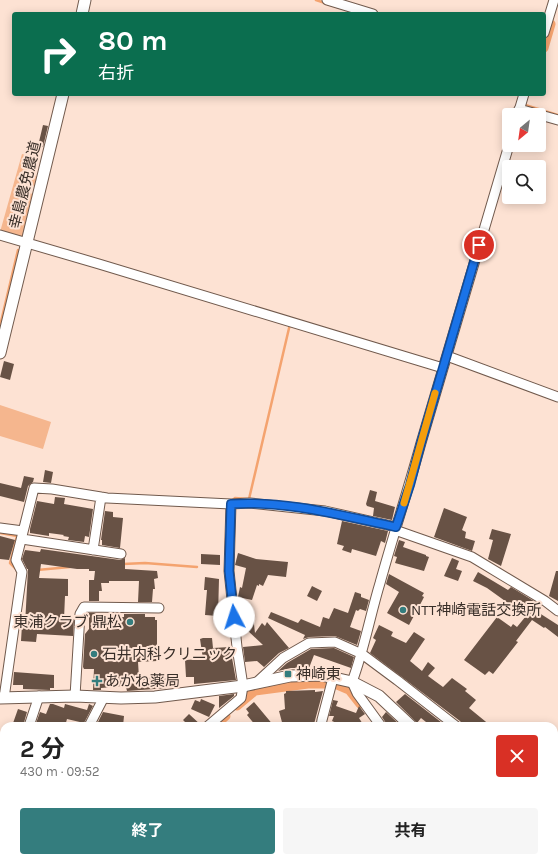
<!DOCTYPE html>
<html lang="ja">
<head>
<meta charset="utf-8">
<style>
  body { margin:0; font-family:Karla,"Noto Sans JP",sans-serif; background:#f6f6f6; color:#222; height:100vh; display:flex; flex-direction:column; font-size:15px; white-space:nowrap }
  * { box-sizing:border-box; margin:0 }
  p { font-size:13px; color:#767676 }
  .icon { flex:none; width:22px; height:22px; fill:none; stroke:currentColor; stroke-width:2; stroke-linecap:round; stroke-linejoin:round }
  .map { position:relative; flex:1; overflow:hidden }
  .details { position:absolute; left:0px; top:722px; width:558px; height:140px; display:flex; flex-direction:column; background:#fff; border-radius:12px 12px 0 0; box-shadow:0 2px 10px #0003 }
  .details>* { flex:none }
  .banner { position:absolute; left:12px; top:12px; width:534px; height:84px; border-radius:4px; box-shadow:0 2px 10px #0003; background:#0b6e4f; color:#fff; overflow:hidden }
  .needle { width:26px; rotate:209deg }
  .fabs { position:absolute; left:502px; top:108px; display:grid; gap:8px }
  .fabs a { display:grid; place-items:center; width:44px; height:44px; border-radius:4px; background:#fff; box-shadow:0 2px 10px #0003; font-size:20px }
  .pin { position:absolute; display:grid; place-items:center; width:34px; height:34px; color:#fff; margin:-17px; border:2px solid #fff; border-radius:50%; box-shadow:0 1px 4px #0007 }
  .me { position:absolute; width:44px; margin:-22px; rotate:355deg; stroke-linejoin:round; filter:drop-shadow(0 0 3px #0008) }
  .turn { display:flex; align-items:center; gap:14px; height:84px; padding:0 20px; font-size:18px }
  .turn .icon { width:52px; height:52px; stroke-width:2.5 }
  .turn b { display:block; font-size:28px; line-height:34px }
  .round { display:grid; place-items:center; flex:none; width:42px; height:42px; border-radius:4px; background:#f6f6f6 }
  .summary { display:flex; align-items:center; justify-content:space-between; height:68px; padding:0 20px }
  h1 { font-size:24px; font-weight:700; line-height:30px }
  .primary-button { display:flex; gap:8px; margin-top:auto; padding:8px 20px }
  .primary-button a { flex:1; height:46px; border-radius:4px; background:#347d7e; color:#fff; font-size:16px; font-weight:700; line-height:46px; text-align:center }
  .primary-button a+a { background:#f6f6f6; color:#222 }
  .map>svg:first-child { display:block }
  .built { fill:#f5d4c0 }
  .green { fill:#f5b68e }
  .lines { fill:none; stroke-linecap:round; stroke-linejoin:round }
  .stream { stroke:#f4a36f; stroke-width:2.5 }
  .canal { stroke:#f4a36f; stroke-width:9 }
  .building { fill:#685245 }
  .minor-casing { stroke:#715a4d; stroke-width:11 }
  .tertiary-casing { stroke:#715a4d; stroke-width:13 }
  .minor { stroke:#fff; stroke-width:9 }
  .tertiary { stroke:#fff; stroke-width:11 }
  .route-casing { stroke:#114b97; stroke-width:10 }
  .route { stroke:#1a73e8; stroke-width:7 }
  .slow { stroke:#f59e0b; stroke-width:7 }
  .poi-dot { fill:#347d7e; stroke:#fde2d3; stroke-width:1.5 }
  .labels { text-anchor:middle; stroke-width:4; stroke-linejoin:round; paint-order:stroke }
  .street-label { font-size:15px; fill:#382e28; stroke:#fde2d3 }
  .poi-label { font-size:15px; fill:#382e28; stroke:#fde2d3; text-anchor:start }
</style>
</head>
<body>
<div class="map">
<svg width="558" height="862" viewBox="0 0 558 862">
  <rect width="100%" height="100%" fill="#fde2d3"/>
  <path class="built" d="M0,831L4,832V858H21L12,862H0Z"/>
  <path class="green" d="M22,154L25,155L28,173L37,176L35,186L31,185L29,193L33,194L23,239L0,232Z
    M0,405L51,422L43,449L0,436Z"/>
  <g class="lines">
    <path class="stream" d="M316,0L325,3
      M522,104L558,115
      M506,144L509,132
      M0,326L18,250
      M232,501L235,498L249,499L290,324
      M0,533L17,536L10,563L16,569
      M123,564L145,563L197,567
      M37,570L70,567"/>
    <path class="canal" d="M544,48L551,24
      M237,706L255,691L308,684H335L349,690L360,704
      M215,726L226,716
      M39,862L47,858"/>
  </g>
  <path class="building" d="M43,125L48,126L43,147L38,146Z
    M4,361L14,364L10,380L0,377Z
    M45,470L53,472L51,483L43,482Z
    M24,476L34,478L33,482L28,486L24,502L0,496V483L21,488Z
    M370,490L377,492L375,501L395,507L392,520L373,516L374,508L367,506L366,504Z
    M55,497L65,498L64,504L93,509L89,537L85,536L84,542L68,540L69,537L63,536L64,535L49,533V536L30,533V529L37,501L54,504Z
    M444,508L467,517L462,530L466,532L465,538L475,541L472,551L434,537Z
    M105,511L113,512V517L123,518L120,548L102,545V540H101Z
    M342,521L388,531L385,543L381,541L376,556L352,549L351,553L342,550L344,546L337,544Z
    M492,529L511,534L501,566L488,559L493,540L489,539Z
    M0,536L15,540L9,560L0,559Z
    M399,540L405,542L403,547L426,555V556L429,557L424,571L395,563L397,557L394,556Z
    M41,549L120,560L125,558V569L157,571L158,578L154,579L155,589H153L152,602H138L139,581H109V583H101L102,591H99V601H89V580H94L95,571H89V569H77L41,564L39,578L68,579V596H65L64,619H74L73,636L37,634L36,642L21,641L22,625H25L28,569H27L22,559L25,550L40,552Z
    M238,553L256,559L288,562L286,577L268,575L263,586L259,584V586L257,585L252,600L238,597L240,587L242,588L246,568L235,565Z
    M201,554L220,555V565L201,564Z
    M452,558L459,561L456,569L462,571L458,581L444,576Z
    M556,571H558V601L549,596Z
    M478,572L508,590L511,587L537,603L533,609L558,625V637L545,627L544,628L532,620L516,641L518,642L493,674L489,671L485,675L464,660L497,617L511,627L513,624L517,627L526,616L487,588L473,581Z
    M389,574L424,593L422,596L424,597L422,601L409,625L387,613L399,592L386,584Z
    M205,577L219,579L218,616L205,615L207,590H204Z
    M312,586L322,591L317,601L307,596Z
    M355,592L361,594V597L369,600L366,611L360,609L358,611L356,610L350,627L361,631L357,645L335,636L309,637L303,639L305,635L268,618L271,612L298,623L301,619L320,627L323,617L329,619L334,608L348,613Z
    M89,613H99V617H124V614H145V617H155V620H157V645H156L157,661L138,662L139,678L158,677V679L168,678V685L161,686L168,688L127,691L126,687L125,686L101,688V690H93L94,669H84L83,667L85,634L89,629Z
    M253,616L255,633L262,623L265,626L267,622L289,648L279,653L264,667L257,661L245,662L243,647L263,645L246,629L241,630L240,617Z
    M379,625L393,632L391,636L406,643L414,632L425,639L410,661L422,671L428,662L435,668L428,676L443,687L452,678L467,689L465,691L476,700L469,708L491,726H464L460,721L370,653L376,640L373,638Z
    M203,638H212L213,648L230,647L236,680L194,684V677H186L185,660L203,659L200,639Z
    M334,648L354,657L351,668L314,655L309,668H291L278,671L287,663L311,649Z
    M14,672L54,675V688H50V690L23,689V685H13Z
    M315,690V692L323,691L314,724L310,723L309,726H283L279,711L285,709L284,694L286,693V691Z
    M234,694V696L219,708V696Z
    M405,694L446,726H431L421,718L417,723L396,702Z
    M201,699L215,705L209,717L191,709L195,700L200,702Z
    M333,700L338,701L336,706L356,713L359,706L365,714L359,718L364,726H343L332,721L334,716H329Z
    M254,702L274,726H256L247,715L249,713L246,709Z
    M50,704H53L64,708L65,704L87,710L89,704L93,706L84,723L67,719L65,726H35L40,712L46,714Z
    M18,709L27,712L23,726H12Z
    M103,712L124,716L123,726H96Z
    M386,712L401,726H388L382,717Z
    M189,714L202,726H182L185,722L183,720Z"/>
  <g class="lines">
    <g class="minor-casing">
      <path id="minor" d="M327,0L373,14
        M544,33L554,0
        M519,109L558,120
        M518,114L524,94
        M0,235L99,264L443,368
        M447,356L558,397
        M0,528L23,531
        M395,530L472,557L545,601L558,611
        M22,539L121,554
        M93,550L101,497
        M256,683L283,658L309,643L335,642L362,654L397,680L456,726
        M75,696L80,614L84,607L159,608
        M4,698L22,572L16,560L34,488L52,489L107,498L231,504L250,503L325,511L396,527
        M29,726L39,696
        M89,726L104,697
        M208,726L241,698L243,686L237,647L229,571L231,504
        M321,726L322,720L333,678
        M381,726L357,693L352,682C364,650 370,616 380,583C393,536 408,490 421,443L509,145
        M554,804L558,807
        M423,858L426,862
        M435,858L439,862
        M24,862L32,858
        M270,862L273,858
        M336,862V858"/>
    </g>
    <g class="tertiary-casing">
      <path id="tertiary" d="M82,14L85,0
        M0,353L63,94
        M0,698L75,696L121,698L155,697L243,686L290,676L321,675L352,682L379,696L411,726
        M537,858L540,862"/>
    </g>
    <use href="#minor" class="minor"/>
    <use href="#tertiary" class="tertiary"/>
  </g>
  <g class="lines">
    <g class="route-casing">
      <path id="route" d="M234,617L229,571L231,504C286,500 343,516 396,527L410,485L421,443L479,245"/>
    </g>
    <use href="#route" class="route"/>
    <path class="slow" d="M404,503L435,393"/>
  </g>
  <g class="poi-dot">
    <circle cx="403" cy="610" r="4"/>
    <circle cx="130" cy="622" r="4"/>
    <circle cx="94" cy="654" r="4"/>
    <rect x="284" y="670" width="8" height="8" rx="2"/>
    <path d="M95 675h4v4h4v4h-4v4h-4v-4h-4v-4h4z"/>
  </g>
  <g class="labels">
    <g class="street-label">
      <text transform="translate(25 185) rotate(-76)" y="5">幸島農免農道</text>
    </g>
    <g class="poi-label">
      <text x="411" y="615">NTT神崎電話交換所</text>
      <text x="122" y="627" text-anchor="end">東浦クラブ 鼎松</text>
      <text x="102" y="659">石井内科クリニック</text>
      <text x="296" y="679">神崎東</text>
      <text x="105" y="686">あかね薬局</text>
    </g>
  </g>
</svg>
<div class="fabs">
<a><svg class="needle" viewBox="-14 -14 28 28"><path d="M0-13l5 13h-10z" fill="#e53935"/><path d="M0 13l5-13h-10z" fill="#767676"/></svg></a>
<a><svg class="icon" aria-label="search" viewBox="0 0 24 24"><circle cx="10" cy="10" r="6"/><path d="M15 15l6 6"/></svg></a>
</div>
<div class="pin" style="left:479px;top:245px;background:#d93025"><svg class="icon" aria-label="arrive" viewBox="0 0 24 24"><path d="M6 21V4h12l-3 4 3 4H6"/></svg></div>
<svg class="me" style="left:234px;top:617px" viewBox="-20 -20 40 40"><circle r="19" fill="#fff"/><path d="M0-13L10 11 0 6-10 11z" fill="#1a73e8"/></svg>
<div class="banner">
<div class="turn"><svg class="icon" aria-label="right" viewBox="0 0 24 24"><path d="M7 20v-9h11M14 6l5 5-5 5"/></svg><div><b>80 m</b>右折</div></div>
</div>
<section class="details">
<div class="summary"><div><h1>2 分</h1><p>430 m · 09:52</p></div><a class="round" style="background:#d93025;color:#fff"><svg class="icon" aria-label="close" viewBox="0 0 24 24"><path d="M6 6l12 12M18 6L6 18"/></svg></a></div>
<div class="primary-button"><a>終了</a><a>共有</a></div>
</section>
</div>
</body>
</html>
